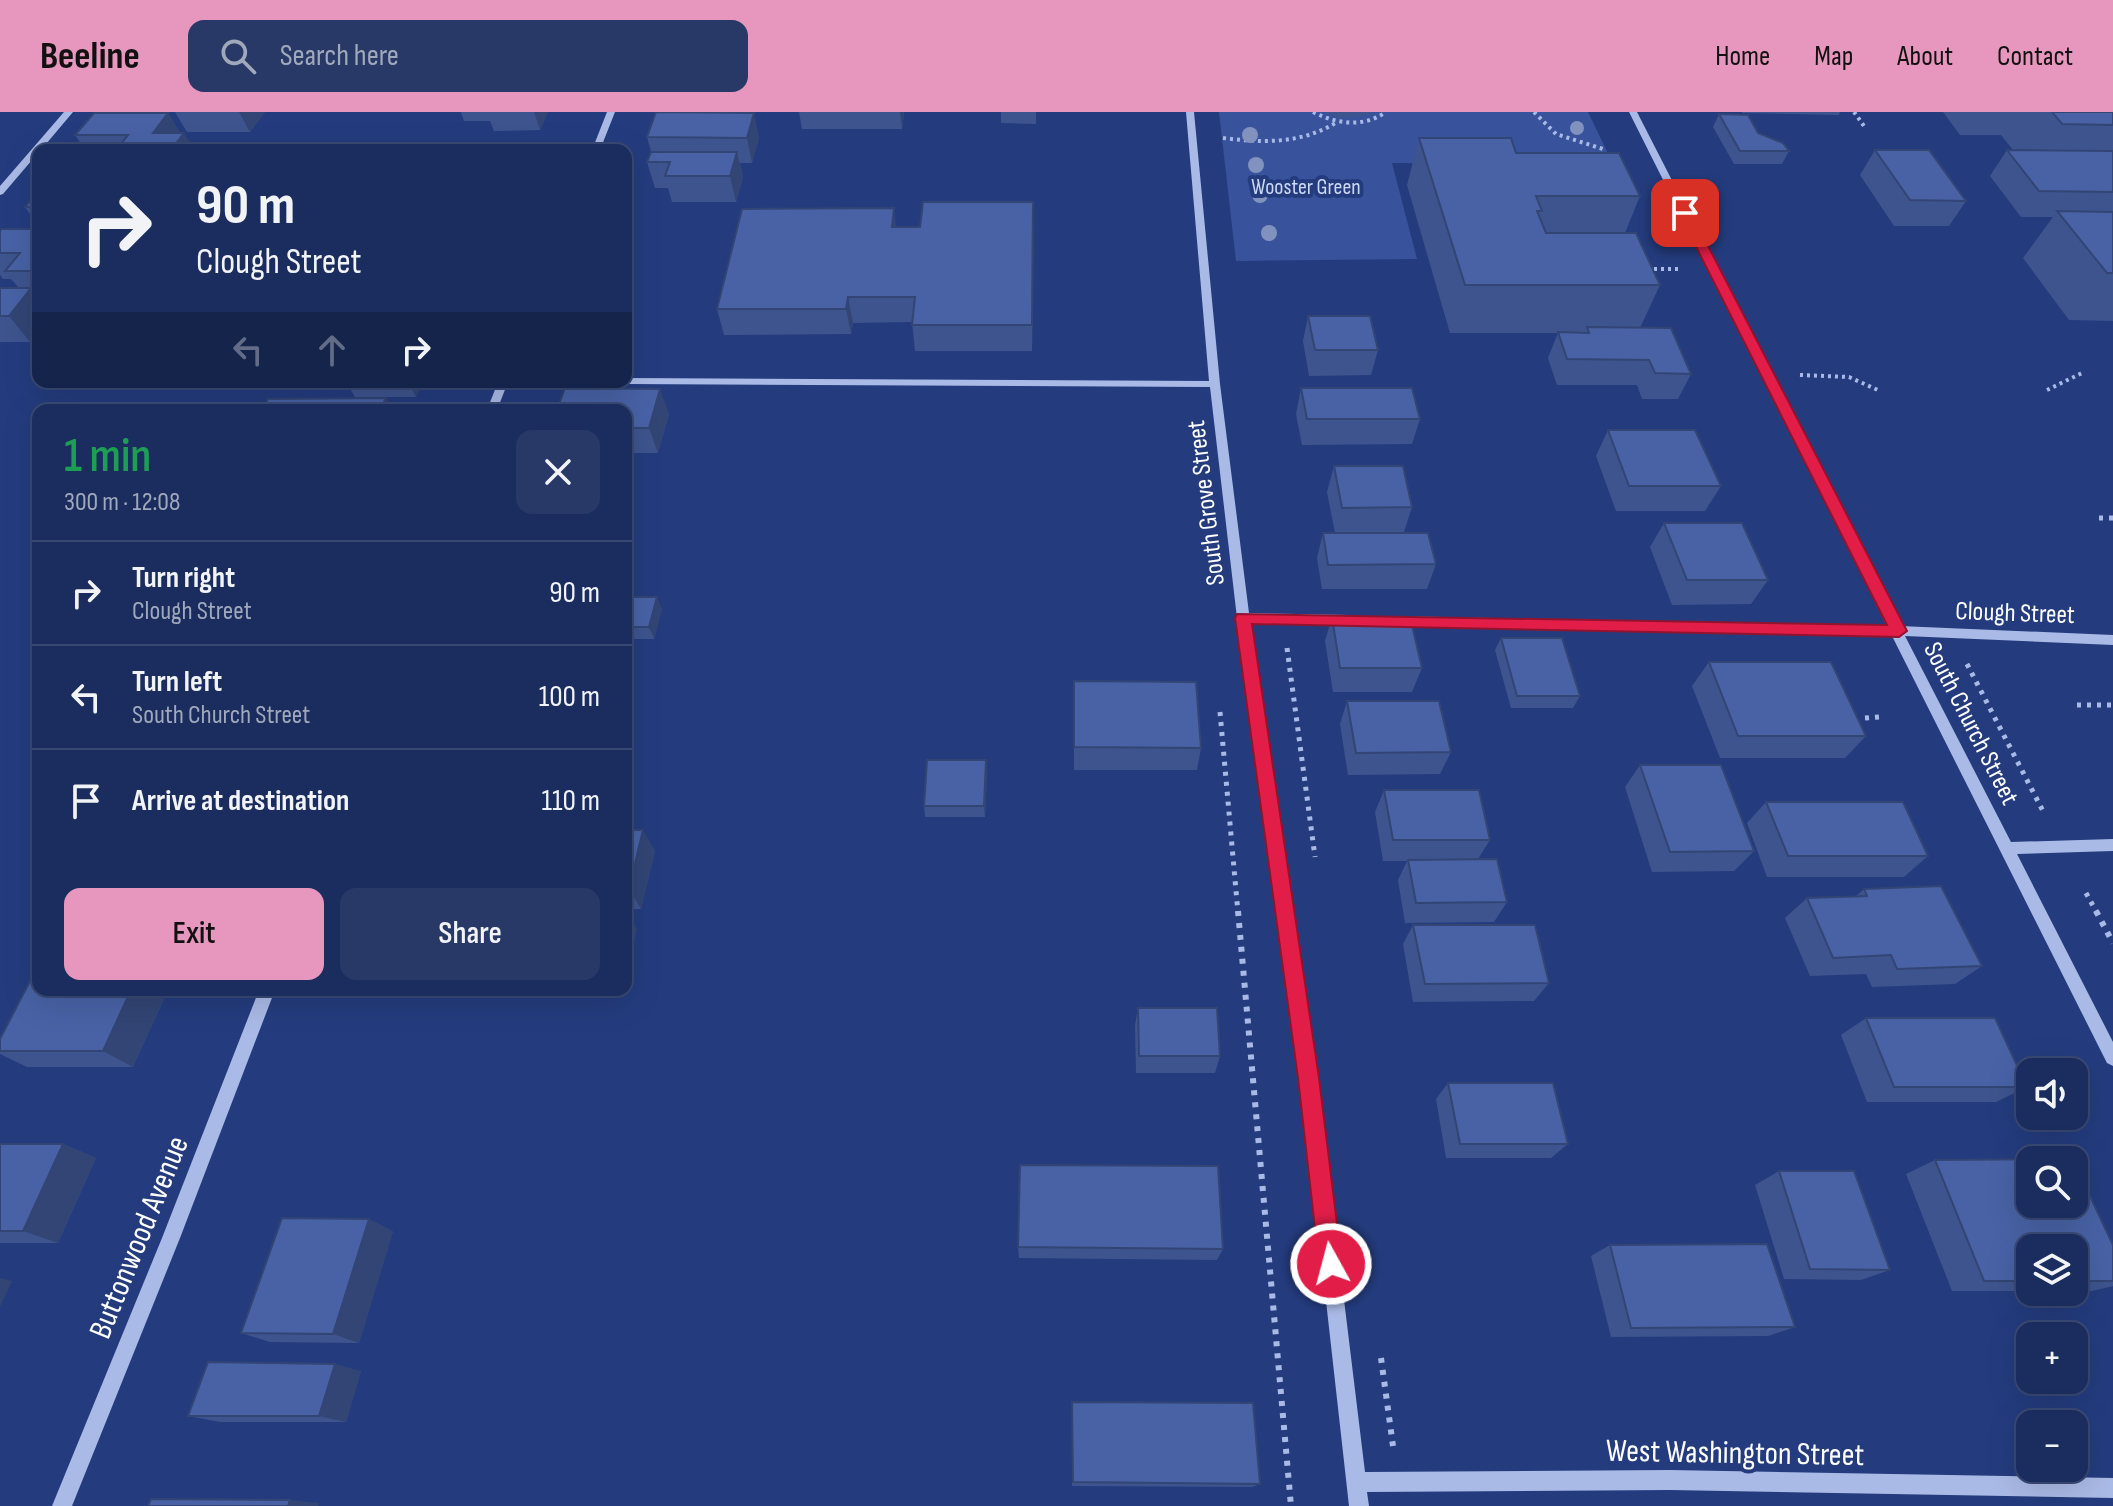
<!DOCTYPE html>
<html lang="en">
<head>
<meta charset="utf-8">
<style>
  body { margin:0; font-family:"Sofia Sans Condensed",sans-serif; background:#283967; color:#f1f3f6; height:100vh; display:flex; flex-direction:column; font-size:30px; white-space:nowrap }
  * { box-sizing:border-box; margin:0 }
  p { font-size:26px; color:#a0a8bc }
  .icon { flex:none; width:44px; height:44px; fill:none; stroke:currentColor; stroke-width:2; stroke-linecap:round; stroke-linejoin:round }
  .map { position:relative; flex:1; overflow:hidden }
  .details { position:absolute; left:32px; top:292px; width:600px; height:592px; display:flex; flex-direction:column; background:#1b2d5e; border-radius:16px; box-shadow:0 8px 32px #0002,0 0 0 2px #394973 }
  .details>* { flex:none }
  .top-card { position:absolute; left:32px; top:32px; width:600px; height:244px; border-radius:16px; box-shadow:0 8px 32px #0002,0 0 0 2px #394973; background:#1b2d5e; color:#f1f3f6; overflow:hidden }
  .tools { position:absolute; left:2016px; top:946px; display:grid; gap:16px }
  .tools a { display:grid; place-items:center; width:72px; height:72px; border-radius:16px; background:#1b2d5e; box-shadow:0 8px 32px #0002,0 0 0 2px #394973; font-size:40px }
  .pin { position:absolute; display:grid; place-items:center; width:68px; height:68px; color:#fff; margin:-34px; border-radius:16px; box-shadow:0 4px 12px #0006 }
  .me { position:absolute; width:88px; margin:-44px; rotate:353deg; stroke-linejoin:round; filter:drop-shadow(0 0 6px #0008) }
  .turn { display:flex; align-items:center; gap:28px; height:168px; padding:0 32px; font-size:36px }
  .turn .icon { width:104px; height:104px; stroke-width:2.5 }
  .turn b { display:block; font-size:56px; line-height:68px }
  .lanes { display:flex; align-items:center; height:76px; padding:0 32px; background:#0003; justify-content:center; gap:40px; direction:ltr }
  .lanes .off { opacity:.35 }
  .round { display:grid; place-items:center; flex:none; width:84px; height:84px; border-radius:16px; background:#283967 }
  .summary { display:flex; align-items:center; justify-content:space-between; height:136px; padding:0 32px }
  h1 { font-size:48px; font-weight:600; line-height:60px; color:#1e9e55 }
  .cta { display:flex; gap:16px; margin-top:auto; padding:16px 32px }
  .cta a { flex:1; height:92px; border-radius:16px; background:#e797bd; color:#111; font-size:32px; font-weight:600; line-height:92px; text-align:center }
  .cta a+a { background:#283967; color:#f1f3f6 }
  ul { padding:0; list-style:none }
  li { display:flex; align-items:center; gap:24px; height:104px; padding:0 32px; border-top:2px solid #394973 }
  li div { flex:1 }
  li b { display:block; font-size:30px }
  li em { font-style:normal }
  header { display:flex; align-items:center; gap:48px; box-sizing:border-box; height:112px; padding:0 40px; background:#e797bd; color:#111 }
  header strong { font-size:38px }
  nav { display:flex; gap:44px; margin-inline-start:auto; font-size:28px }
  .search { width:560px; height:72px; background:#283967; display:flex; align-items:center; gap:20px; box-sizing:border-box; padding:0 28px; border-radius:16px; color:#a0a8bc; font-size:30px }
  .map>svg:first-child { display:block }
  .green { fill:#38539c }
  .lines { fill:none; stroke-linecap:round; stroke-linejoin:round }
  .path-far2 { stroke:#aabae6; stroke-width:4; stroke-dasharray:3 4; stroke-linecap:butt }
  .path-far1 { stroke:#aabae6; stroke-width:5; stroke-dasharray:4 6; stroke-linecap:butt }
  .path { stroke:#aabae6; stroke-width:6; stroke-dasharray:5 7; stroke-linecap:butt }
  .minor { fill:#aabae6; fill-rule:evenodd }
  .tree { fill:#8192bf }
  .wall { fill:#3e548e }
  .shaded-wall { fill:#324574 }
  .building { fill:#4862a5; stroke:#324574; stroke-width:2 }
  .route { fill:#e11d48; stroke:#92132f; stroke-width:2 }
  .labels { text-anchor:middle; stroke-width:8; stroke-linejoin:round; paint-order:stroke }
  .far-park-label { font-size:22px; fill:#cdd8f5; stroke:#243c7e }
  .street-label { font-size:26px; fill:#fff; stroke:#243c7e }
  .near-street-label { font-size:32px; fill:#fff; stroke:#243c7e }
</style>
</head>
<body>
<header>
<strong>Beeline</strong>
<div class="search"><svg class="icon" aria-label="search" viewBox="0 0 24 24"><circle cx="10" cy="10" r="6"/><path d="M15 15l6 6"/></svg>Search here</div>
<nav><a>Home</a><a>Map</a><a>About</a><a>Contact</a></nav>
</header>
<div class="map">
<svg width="2113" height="1394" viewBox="0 0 2113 1394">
  <rect width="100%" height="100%" fill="#243c7e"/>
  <path class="green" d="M1219,0H1588L1613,52L1392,51L1417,147L1236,149Z"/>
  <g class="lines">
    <path class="path-far2" d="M1313,0C1337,12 1363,16 1386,0
      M1534,0L1556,22L1606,38
      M1854,0L1864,14
      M1223,26C1263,31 1302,32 1337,10
      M1647,157H1681
      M1800,263L1849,265L1880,279
      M2047,278L2084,260"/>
    <path class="path-far1" d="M2099,406H2113
      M1287,536L1315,745
      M1967,552L2045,703
      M2077,593H2113
      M1220,600L1238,801
      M1865,606L1879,605
      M2086,781L2097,801"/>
    <path class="path" d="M1238,799L1291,1394
      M2096,799L2113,831
      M1381,1246L1393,1334"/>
    <path class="minor" d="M64,0H73L41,38H38V41L3,82L0,83V74Z
      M607,0H615L600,38H592Z
      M1186,0H1194L1220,272L1249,501L1349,503L1355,508L1349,513L1250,511L1317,966L1365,1360L1670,1358L2113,1366V1386L1670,1378L1367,1380L1369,1394H1349L1301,966L1237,506L1210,275L626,272L621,270H626V266L1209,269Z
      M1629,0H1637L1900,514L2113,523V533L1905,524L2011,730L2113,727V739L2017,742L2113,930V954L2107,951L1892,524L1394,514L1388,509L1394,504L1887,514Z
      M498,270H508L497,298H487Z
      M259,878H275L180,1126L72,1394H52L162,1126Z"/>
  </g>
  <g class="tree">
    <circle cx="1577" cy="16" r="7"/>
    <circle cx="1250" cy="23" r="8"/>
    <circle cx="1256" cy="53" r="8"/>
    <circle cx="1260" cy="83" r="8"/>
    <circle cx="1269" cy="121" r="8"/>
  </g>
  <path class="wall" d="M175,0H265L250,20H187Z
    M461,0H548L540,18L494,19L490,9H464Z
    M702,0H751L759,26L752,51H740L743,65L736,90H672L668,76H655L647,50L651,40L647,25Z
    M799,0H904L902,17H802Z
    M1001,0H1036V12L1001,11Z
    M1326,0H1375L1369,3L1339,6Z
    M1742,0H1840L1839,3L1743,1Z
    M1943,0H2113V209L2069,208L2023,146L2053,105H2021L1990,64L2007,38H2013L2001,23H1960Z
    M168,1L180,21L195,38H85L75,23Z
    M1719,2L1789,39L1782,52H1734L1713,15Z
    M1419,26L1516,41L1640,84L1625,121L1660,173L1640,216L1691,262L1678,287H1642L1637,273H1557L1548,246L1558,221H1450L1407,73Z
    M1875,38L1966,89L1949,114H1894L1860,63Z
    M38,80V113L25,95Z
    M897,115L1034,116L1032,239H915L912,210L853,211L851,222L724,223L717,197Z
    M38,117V220L30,230H0V176H19L11,167H3L0,163V119Z
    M1308,204L1378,238L1371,263L1309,264L1303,229Z
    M423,270L416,285H355L347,272Z
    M1301,276L1420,307L1412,332L1302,333L1296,302Z
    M626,298L669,302L658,341H626Z
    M1608,318L1721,374L1705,399H1616L1596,344Z
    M1334,354L1412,395L1404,420L1335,421L1327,380Z
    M1664,411L1768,468L1751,492L1672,493L1650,435Z
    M1323,421L1436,452L1427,477H1322L1317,446Z
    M626,485L662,497L654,527H626Z
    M1332,505L1422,556L1412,580H1333L1325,529Z
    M1501,526L1580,584L1573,596H1511L1495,538Z
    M1709,550L1866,624L1845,646H1720L1692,574Z
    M1074,569L1201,636L1197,658H1074Z
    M1347,589L1451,640L1440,662L1348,663L1340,612Z
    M1640,653L1754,739L1734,759L1652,760L1625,675Z
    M987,660L985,705H925L924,694Z
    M1384,678L1490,728L1478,747L1507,790L1494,810L1405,811L1398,768L1407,749H1383L1375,700Z
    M1766,690L1928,744L1904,765H1767L1747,711Z
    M626,718L655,739L641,797H626Z
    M1864,777L1982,854L1955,872L1872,875L1866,862L1810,864L1785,806L1807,786L1855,785Z
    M1413,813L1549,871L1534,889L1413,890L1403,832Z
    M164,887L133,955H27L0,942V927Z
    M1138,896L1220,944L1215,961H1136L1135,913Z
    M1866,906L2027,975L1996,990H1867L1841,923Z
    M1448,971L1568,1032L1551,1046H1446L1436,987Z
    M0,1032H63L96,1046L58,1131H0Z
    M1935,1048L2113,1133V1174L2092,1179H2074V1136H2030V1179H1952L1906,1062Z
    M1779,1059L1890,1158L1861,1168L1784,1167L1755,1073Z
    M393,1119L359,1231L270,1230L241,1221Z
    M1610,1133L1795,1215L1768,1224L1611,1225L1591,1144Z
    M1018,1135L1223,1137L1217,1148L1019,1146Z
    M361,1259L346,1310H220L188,1304Z
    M1072,1290L1260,1372L1252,1375L1072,1374Z"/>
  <path class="shaded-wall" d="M239,0H265L250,20Z
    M534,0H548L540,18Z
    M900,0H904L902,17Z
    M168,1L182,24L184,21L195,38H164L153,21Z
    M754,1L759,26L752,51L747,26Z
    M737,40L743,65L736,90L730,64Z
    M1033,90L1034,116L1032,239V213Z
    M894,96L897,122L892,115Z
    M31,176L38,185V220L30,230L9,204Z
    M848,185L853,211L851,222L846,197Z
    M410,270H423L416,285L409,272Z
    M660,277L669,302L658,341L649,316Z
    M386,286L393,298H380Z
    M657,485L662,497L654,527L649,515Z
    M986,648L987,660L985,705L984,694Z
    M643,718L655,739L641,797L629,777Z
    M631,807L637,817L630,850L626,845V828Z
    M131,878H149L164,887L133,955L103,939Z
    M63,1032L96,1046L58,1131L23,1119Z
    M369,1107L393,1119L359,1231L333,1222Z
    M0,1166L12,1169L0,1195Z
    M335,1252L361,1259L346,1310L319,1304Z
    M290,1388L319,1391L318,1394H288Z"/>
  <path class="building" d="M656,0L754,1L747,26L647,25Z
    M2052,0H2113V13L2062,12Z
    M94,1H168L153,21H184L171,38H116L128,23H75Z
    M1719,2L1748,3L1758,21L1783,31L1789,39H1740Z
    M1419,26H1511L1516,41H1619L1640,84H1536L1542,99H1537L1546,121H1636L1660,173H1465Z
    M438,34H514L512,38H436Z
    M1875,38H1929L1966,89L1910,88Z
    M2007,38L2113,39V80L2039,79Z
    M651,40H737L730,64H665L670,50H647Z
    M38,80V95H25Z
    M923,90H1033L1032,213H912L915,185H848L846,197H717L742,97L894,96L892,115H920Z
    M2057,99L2113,100V161H2107Z
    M2,117H38V159H5L20,141H0V119Z
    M0,176H31L9,204H0Z
    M1308,204H1370L1378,238H1315Z
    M1587,215L1671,216L1691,262L1655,261L1649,248L1567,247L1558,220L1589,221Z
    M348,270H410L409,272H347Z
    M565,276L660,277L649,316H626V298H557Z
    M1301,276H1412L1420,307H1307Z
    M386,286L380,298H262L268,287Z
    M1608,318H1695L1721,374H1629Z
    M1334,354H1403L1412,395L1342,396Z
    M1664,411H1742L1768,468H1687Z
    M1323,421H1428L1436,452L1328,453Z
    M626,485H657L649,515H626Z
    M1332,505H1410L1422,556H1340Z
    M1501,526H1562L1580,584H1517Z
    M1709,550H1831L1866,624H1738Z
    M1074,569L1196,570L1201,636L1074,635Z
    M1347,589H1439L1451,640L1356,641Z
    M927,648H986L984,694H924Z
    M1640,653H1721L1754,739L1670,740Z
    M1384,678H1479L1490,728H1393Z
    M1766,690H1903L1928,744H1788Z
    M626,718H643L629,777H626Z
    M1497,747L1507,790L1416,791L1408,748Z
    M1941,774L1982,854L1897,857L1891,843L1833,846L1807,786L1867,784L1864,777Z
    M626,807H631L626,828Z
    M1413,813H1535L1549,871L1425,872Z
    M30,869H38V878H131L103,939H0V927Z
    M1138,896H1217L1220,944H1139Z
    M1866,906H1995L2027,975H1894Z
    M1448,971H1553L1568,1032H1460Z
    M0,1032H63L23,1119H0Z
    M2072,1047L2073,1048H2030V1092H2074V1050L2113,1133V1169H2074V1136H2030V1169H1984L1935,1048Z
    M1020,1053L1218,1054L1223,1137L1018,1135Z
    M1779,1059H1854L1890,1158L1810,1157Z
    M282,1106L369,1107L333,1222L241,1221Z
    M1767,1132L1795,1215L1631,1216L1610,1133Z
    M208,1250L335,1252L319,1304H188Z
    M1072,1290L1253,1291L1260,1372L1073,1370Z
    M151,1387L290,1388L288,1394H148Z"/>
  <path class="route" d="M1685,98L1691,101L1907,519L1899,525L1252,512L1319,966L1342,1152L1339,1160L1331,1164L1323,1160L1319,1152L1298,966L1235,506L1237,502L1887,513L1679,101Z"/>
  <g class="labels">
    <g class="far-park-label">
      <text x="1306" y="82">Wooster Green</text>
    </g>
    <g class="street-label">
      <text transform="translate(1205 391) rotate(-97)" y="9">South Grove Street</text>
      <text transform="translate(2015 500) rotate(2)" y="9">Clough Street</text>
      <text transform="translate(1972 611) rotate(63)" y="9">South Church Street</text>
    </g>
    <g class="near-street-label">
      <text transform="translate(138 1125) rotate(-68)" y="11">Buttonwood Avenue</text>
      <text transform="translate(1735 1340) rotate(1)" y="11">West Washington Street</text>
    </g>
  </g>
</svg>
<div class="tools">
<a><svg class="icon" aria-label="sound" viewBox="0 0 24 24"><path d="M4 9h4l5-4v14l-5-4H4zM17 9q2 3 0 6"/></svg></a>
<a><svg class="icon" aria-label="search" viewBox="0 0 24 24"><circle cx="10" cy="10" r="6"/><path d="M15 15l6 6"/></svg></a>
<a><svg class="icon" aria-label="layers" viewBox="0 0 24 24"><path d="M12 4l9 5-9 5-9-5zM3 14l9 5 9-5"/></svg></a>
<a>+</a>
<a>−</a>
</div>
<div class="pin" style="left:1685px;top:101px;background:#d93025"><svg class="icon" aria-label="arrive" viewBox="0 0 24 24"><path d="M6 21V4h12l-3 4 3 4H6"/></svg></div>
<svg class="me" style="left:1331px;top:1152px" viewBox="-20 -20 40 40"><circle r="17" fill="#e11d48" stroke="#fff" stroke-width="3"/><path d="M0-11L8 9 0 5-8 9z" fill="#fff"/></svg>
<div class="top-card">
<div class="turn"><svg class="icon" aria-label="right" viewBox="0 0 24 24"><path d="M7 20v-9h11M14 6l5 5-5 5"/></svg><div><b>90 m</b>Clough Street</div></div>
<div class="lanes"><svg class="icon off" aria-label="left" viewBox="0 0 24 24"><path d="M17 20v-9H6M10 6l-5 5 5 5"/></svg><svg class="icon off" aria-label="ahead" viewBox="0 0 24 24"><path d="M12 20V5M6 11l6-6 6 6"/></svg><svg class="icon" aria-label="right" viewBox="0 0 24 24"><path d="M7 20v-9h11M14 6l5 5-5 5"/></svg></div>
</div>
<section class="details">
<div class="summary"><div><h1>1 min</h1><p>300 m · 12:08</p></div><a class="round"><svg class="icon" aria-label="close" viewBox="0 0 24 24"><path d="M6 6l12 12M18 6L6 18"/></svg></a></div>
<ul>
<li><svg class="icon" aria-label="right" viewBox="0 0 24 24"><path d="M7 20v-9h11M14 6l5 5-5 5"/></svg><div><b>Turn right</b><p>Clough Street</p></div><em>90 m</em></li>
<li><svg class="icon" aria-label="left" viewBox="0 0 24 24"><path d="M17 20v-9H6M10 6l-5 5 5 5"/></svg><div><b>Turn left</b><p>South Church Street</p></div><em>100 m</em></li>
<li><svg class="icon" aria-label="arrive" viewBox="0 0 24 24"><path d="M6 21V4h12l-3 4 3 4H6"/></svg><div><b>Arrive at destination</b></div><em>110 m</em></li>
</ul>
<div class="cta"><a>Exit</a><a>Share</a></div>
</section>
</div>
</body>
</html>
